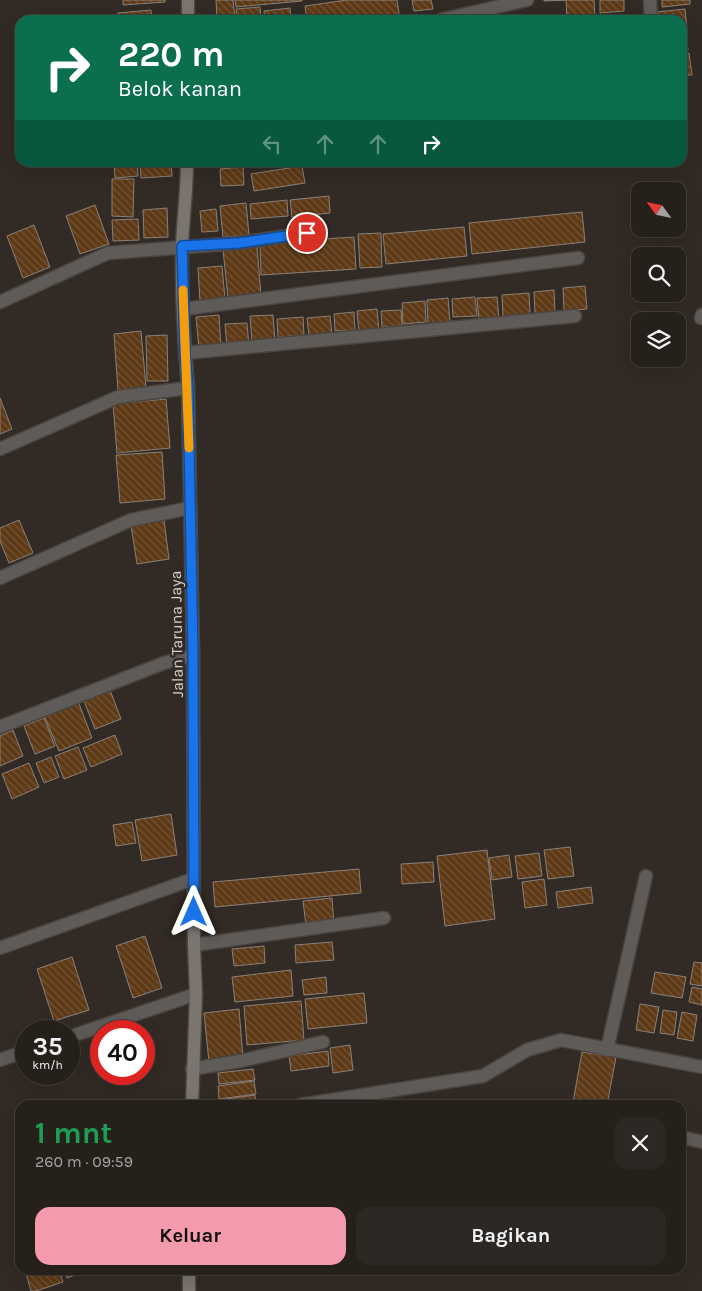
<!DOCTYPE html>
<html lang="id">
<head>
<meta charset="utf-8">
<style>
  body { margin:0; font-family:Karla,sans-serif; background:#2e2824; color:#f1f3f6; height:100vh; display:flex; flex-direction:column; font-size:19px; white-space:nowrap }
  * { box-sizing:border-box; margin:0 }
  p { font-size:16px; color:#a4a3a3 }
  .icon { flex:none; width:28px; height:28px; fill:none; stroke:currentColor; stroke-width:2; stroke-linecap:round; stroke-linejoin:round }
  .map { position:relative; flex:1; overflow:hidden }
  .drawer { position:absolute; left:15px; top:1100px; width:671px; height:175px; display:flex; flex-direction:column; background:#26201b; border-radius:15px; box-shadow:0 5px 20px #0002,0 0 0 1px #423e3a }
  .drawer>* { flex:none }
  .hud { position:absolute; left:15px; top:15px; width:672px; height:152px; border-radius:15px; box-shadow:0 5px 20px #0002,0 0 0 1px #423e3a; background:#0b6e4f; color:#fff; overflow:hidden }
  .needle { width:32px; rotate:303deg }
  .controls { position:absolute; left:631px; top:182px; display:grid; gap:10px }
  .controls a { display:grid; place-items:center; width:55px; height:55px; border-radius:10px; background:#26201b; box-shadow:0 5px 20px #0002,0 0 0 1px #423e3a; font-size:25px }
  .speed { position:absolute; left:15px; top:1020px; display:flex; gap:10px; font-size:25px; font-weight:700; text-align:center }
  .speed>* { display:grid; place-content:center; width:65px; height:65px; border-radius:50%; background:#26201b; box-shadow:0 5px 20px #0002,0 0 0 1px #423e3a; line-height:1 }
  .speed small { font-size:12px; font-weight:400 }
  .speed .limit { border:8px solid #d22; background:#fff; color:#111 }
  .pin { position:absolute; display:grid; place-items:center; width:42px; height:42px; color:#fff; margin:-21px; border:2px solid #fff; border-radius:50%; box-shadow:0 1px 5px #0007 }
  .me { position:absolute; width:55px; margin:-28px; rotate:0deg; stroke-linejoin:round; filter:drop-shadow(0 0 4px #0008) }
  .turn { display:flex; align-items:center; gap:18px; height:105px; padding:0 20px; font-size:22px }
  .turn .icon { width:65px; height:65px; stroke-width:2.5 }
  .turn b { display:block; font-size:35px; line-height:42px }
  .lanes { display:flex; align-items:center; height:48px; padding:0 20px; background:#0003; justify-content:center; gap:25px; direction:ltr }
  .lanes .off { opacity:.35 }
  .round { display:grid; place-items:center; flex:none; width:52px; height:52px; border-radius:15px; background:#2e2824 }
  .summary { display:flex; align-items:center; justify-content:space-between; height:85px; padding:0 20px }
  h1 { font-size:30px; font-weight:700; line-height:38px; color:#1e9e55 }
  .action { display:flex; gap:10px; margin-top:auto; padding:10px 20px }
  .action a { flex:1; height:58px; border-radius:15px; background:#f39aac; color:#111; font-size:20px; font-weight:700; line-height:58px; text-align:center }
  .action a+a { background:#2e2824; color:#f1f3f6 }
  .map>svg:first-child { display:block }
  .building { fill:url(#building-back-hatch); stroke:#8a8179 }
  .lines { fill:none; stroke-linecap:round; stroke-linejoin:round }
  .street-casing { stroke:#4c453f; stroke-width:15 }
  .secondary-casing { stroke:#4c453f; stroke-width:15 }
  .street { stroke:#5e5b58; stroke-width:12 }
  .secondary { stroke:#7b7570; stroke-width:12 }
  .route-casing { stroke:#114b97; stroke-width:12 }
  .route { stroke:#1a73e8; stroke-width:9 }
  .slow { stroke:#f59e0b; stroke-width:9 }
  .labels { text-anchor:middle; stroke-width:5; stroke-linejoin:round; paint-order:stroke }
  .street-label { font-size:16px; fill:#d6d1cd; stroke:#322a24 }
</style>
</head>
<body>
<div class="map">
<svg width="702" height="1291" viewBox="0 0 702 1291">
  <defs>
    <pattern id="building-back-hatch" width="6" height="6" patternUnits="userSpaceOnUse" patternTransform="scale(1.25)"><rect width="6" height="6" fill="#5e3916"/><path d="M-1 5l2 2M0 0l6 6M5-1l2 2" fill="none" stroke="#745537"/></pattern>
  </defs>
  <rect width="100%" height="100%" fill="#322a24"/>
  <path class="building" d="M123,0H165V2L123,5Z
    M216,0H233L235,20H217Z
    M235,0H302V1L236,7Z
    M347,0H397L400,20H307L305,6Z
    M412,0H431L433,9L414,11Z
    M544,0H594L595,20H567L566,0L544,1Z
    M600,0H624V11L600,13Z
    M662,0H690V4L662,7Z
    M260,7L261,20H237L236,9Z
    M290,8L291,20H265L264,11Z
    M685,9L687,28L682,29V20H657L656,12Z
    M151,10L152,20H118V13Z
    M621,16L622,20H598V17Z
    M682,33H686L688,50L682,51Z
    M689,53L692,75H682V54Z
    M114,162H137L138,176L115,178Z
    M140,162H171L172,176L141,178Z
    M207,162H243V163L207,166Z
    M302,166L305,183L254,191L251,174Z
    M243,167L244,185L221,186L220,169Z
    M112,179H134L133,217L112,216Z
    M329,196L330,213L292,217L290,200Z
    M287,200L288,216L251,219L250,204Z
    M246,203L249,235L223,237L220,206Z
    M95,205L109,244L80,254L66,216Z
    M167,208L168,237L144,238L143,210Z
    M216,209L218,231L202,232L200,211Z
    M582,212L585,242L472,254L469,223Z
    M138,219L139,240L113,241L112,220Z
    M34,225L50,267L23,278L7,236Z
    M464,227L467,256L386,264L383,234Z
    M381,233L382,267L360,268L358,234Z
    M354,237L356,269L261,275L260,243Z
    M257,246L261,296L228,299L223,249Z
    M222,266L225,299L200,301L198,268Z
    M585,286L587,309L564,311L563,288Z
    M554,290L555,312L535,313L534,292Z
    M529,293L530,314L503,316L502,295Z
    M475,297L477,316L453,317L452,299Z
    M497,297L499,320L479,321L477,298Z
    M448,298L450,322L428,324L427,300Z
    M425,301L426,322L403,324L402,303Z
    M377,309L379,331L359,333L357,311Z
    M401,310L402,326L382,327L381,311Z
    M354,312L355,330L335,331L334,314Z
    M219,315L221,347L199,349L196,317Z
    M273,315L275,341L252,343L250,316Z
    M330,316L332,334L309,336L307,318Z
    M303,317L304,335L278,337L277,319Z
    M247,323L249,346L227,348L225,324Z
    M141,331L146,387L118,390L114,334Z
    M167,335L168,381H147L146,336Z
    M0,398L12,429L0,434Z
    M166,399L170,448L117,453L113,404Z
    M162,452L165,499L120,503L116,455Z
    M19,520L33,553L9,563L0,541V528Z
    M164,520L169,559L137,564L131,525Z
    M110,690L121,719L95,729L84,701Z
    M78,701L92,738L59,751L44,715Z
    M44,718L55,746L35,754L24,726Z
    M13,730L23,756L0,766V736Z
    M115,735L122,754L91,767L83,748Z
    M78,747L87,770L64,779L55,756Z
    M51,757L59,777L44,783L36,763Z
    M29,763L39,787L12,799L2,774Z
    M171,814L177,855L142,861L135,820Z
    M132,822L136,843L116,846L113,825Z
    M570,847L574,876L548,879L544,850Z
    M487,850L495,919L445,926L437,856Z
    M539,853L542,876L518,879L515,856Z
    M509,855L512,877L492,880L489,858Z
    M433,862L434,882L402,884L401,864Z
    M359,869L361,893L215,907L213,882Z
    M544,879L547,905L525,908L522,882Z
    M591,887L593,903L558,908L556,892Z
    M332,898L334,924L306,926L303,901Z
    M145,936L162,988L133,998L116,946Z
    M332,942L334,960L296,963L295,945Z
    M264,946L265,963L234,966L232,949Z
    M72,957L89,1010L54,1021L37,969Z
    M694,962L702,963V986L690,984Z
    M291,970L293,996L235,1002L232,977Z
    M655,972L686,977L682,998L651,993Z
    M326,977L327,993L304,995L302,980Z
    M692,987L702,989V1005L689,1002Z
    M364,993L367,1023L308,1029L305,999Z
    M301,1001L304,1040L247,1045L244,1006Z
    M640,1004L659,1007L654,1033L636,1030Z
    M239,1009L243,1058L209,1062L204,1013Z
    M663,1010L677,1012L674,1035L660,1033Z
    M682,1012L697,1015L693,1041L677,1038Z
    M350,1045L353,1070L333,1073L330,1048Z
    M328,1051L329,1066L291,1071L289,1056Z
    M582,1052L616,1057L607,1105H593L573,1102Z
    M253,1069L255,1080L219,1084L218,1073Z
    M254,1081L256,1094L219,1099L218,1086Z
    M255,1095L256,1105H219V1100Z
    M25,1270H59L63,1282L36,1291H31Z
    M64,1270H89L67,1278Z"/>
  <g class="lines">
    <g class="street-casing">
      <path id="street" d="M650,0L651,20
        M440,20L527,0
        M0,302L108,253L239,243L307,233
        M184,309L578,258
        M701,318L702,315
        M185,353L575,316
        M0,449L118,397L188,388
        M0,578L131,520L190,508
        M0,727L164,663L193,655
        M194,945L384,918
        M0,948L193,879
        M69,1037L196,994
        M607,1050L646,876
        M0,1060L26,1051
        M192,1069L240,1061L323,1042
        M300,1105L483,1076L527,1050L561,1040L702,1067
        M681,1137L702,1142"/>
    </g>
    <g class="secondary-casing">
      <path id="secondary" d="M188,0V20
        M187,162C187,191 183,218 182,247C181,293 184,341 188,388L193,655L194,945L196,994L192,1105
        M189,1270V1291"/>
    </g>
    <use href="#street" class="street"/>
    <use href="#secondary" class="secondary"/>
  </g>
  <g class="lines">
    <g class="route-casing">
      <path id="route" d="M194,912L193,655L188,388L185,353L182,246L239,243L307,233"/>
    </g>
    <use href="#route" class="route"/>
    <path class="slow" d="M183,290L189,448"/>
  </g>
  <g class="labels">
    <g class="street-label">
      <text transform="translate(176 634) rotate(-91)" y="6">Jalan Taruna Jaya</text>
    </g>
  </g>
</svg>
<div class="controls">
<a><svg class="needle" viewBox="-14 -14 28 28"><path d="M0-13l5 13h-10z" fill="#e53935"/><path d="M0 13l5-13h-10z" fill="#a4a3a3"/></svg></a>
<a><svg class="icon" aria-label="search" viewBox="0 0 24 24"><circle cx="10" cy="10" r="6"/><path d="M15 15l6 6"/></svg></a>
<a><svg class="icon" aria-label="layers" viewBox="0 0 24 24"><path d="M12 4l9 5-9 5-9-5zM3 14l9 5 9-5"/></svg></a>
</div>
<div class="speed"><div>35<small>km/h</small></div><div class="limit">40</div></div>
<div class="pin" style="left:307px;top:233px;background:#d93025"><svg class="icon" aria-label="arrive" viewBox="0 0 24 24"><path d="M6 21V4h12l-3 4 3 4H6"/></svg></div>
<svg class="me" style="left:194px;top:912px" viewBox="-20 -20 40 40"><path d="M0-17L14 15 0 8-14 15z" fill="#1a73e8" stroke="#fff" stroke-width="4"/></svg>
<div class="hud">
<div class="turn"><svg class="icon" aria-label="right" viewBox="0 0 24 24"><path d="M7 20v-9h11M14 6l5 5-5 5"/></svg><div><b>220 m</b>Belok kanan</div></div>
<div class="lanes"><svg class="icon off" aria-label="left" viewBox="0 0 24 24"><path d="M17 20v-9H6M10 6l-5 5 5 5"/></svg><svg class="icon off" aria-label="ahead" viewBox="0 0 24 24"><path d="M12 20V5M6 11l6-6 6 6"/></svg><svg class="icon off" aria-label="ahead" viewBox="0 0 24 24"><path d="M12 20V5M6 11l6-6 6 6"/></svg><svg class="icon" aria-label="right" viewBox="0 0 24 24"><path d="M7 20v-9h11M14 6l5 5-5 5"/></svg></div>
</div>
<section class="drawer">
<div class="summary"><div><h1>1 mnt</h1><p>260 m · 09:59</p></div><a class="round"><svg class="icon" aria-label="close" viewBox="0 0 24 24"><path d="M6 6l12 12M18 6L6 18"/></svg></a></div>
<div class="action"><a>Keluar</a><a>Bagikan</a></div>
</section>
</div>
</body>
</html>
